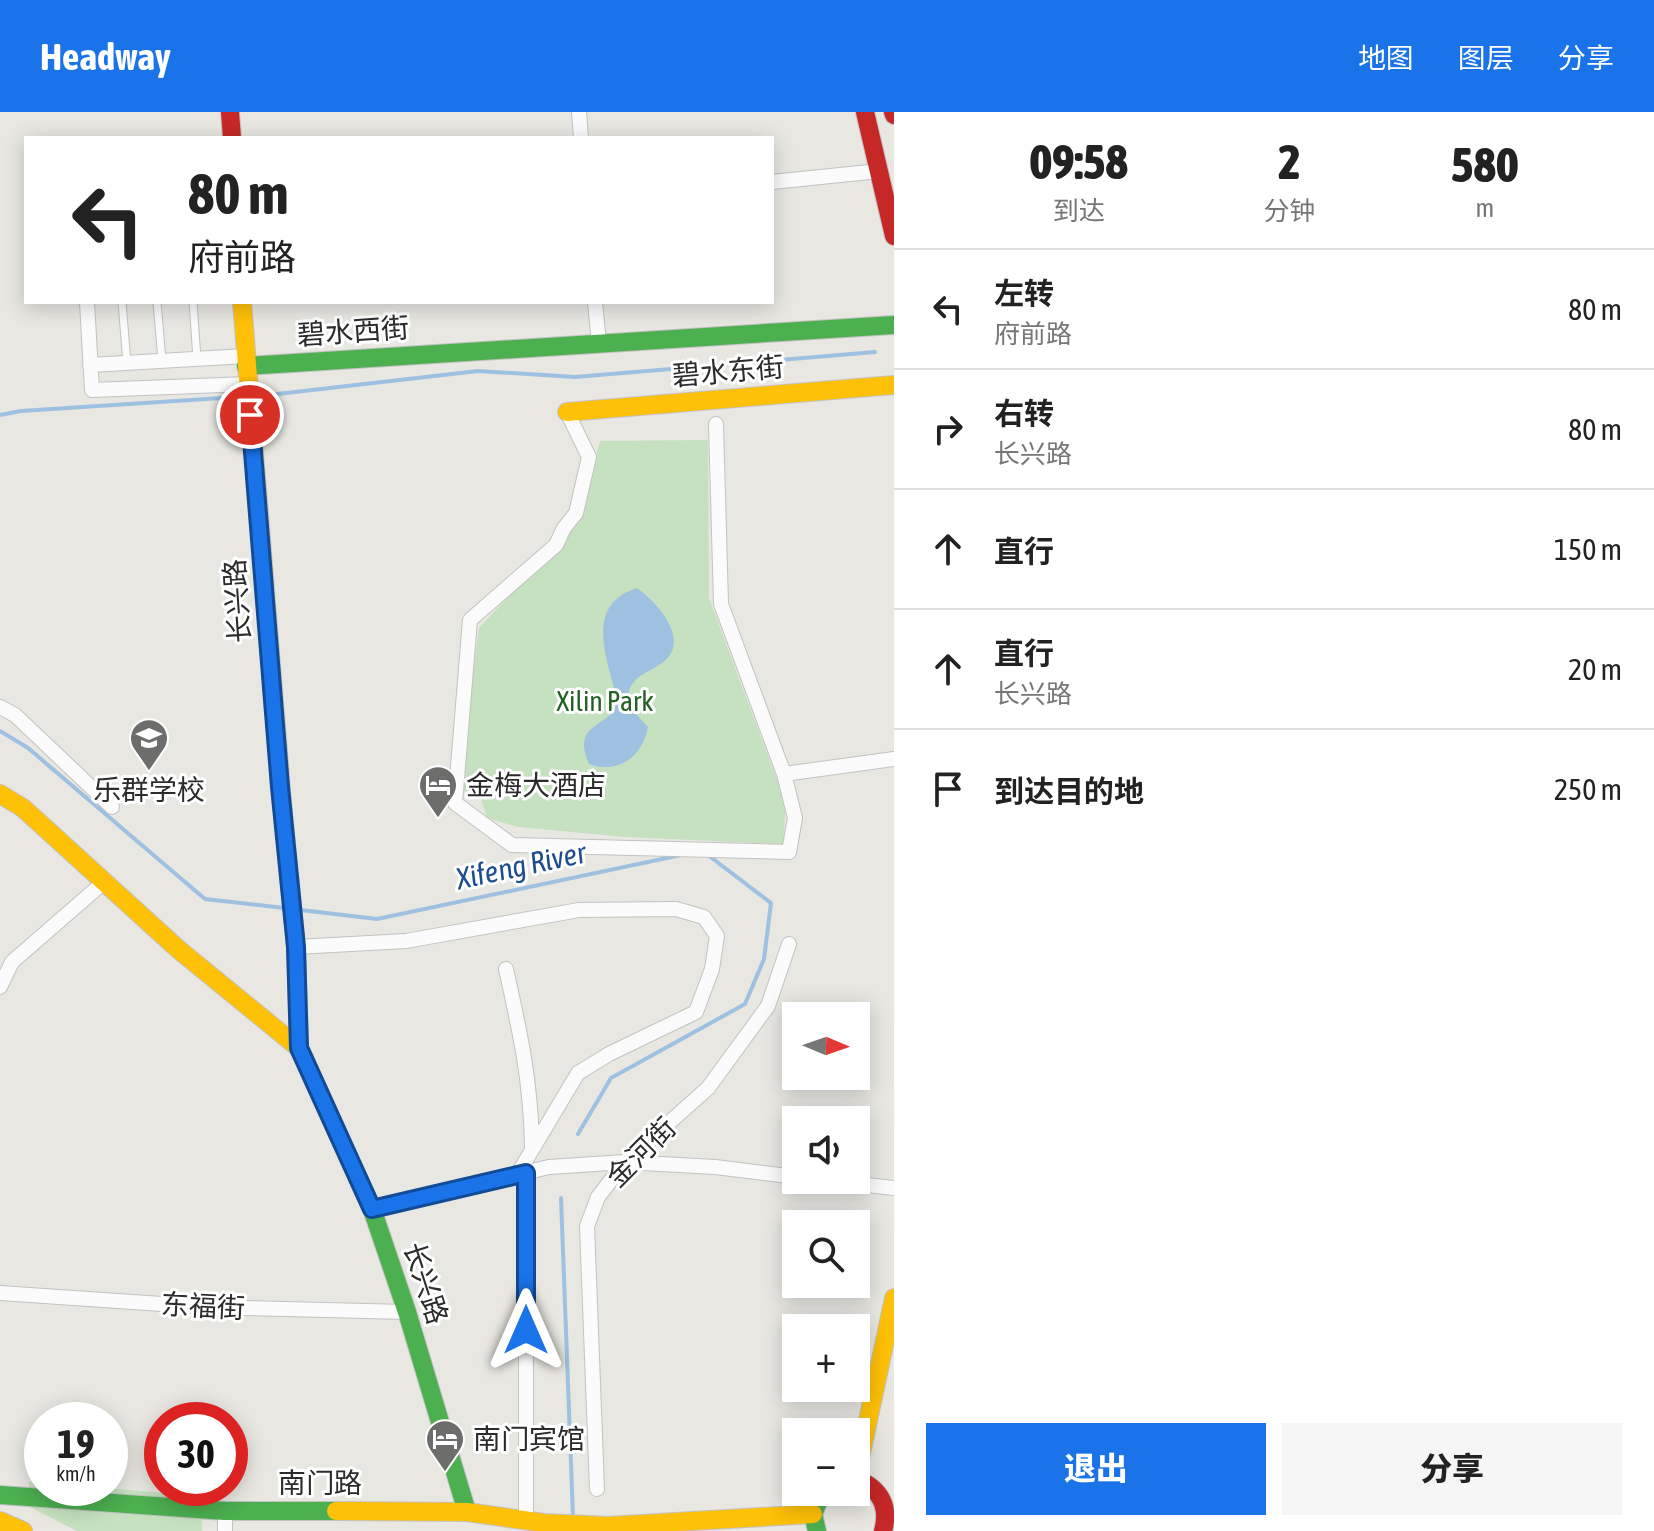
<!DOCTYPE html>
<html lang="zh">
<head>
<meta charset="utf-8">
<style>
  body { margin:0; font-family:"Asap Condensed","Noto Sans SC",sans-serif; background:#f6f6f6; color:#222; height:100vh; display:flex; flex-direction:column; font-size:30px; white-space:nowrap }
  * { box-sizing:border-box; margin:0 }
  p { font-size:26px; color:#767676 }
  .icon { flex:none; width:44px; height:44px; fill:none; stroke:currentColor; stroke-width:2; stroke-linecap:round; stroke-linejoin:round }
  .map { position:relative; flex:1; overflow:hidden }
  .panel { display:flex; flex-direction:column; background:#fff; width:760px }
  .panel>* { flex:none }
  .banner { position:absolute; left:24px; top:24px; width:750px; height:168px; border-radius:0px; box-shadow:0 4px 20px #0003; background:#fff; color:#222; overflow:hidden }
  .needle { width:52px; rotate:92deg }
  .fabs { position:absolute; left:782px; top:890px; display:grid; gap:16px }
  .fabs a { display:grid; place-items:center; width:88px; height:88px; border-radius:0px; background:#fff; box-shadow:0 4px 20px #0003; font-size:40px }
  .speed { position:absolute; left:24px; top:1290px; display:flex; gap:16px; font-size:40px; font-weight:700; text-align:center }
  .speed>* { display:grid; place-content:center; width:104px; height:104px; border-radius:50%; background:#fff; box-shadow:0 4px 20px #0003; line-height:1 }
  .speed small { font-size:20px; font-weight:400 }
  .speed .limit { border:12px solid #d22; background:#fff; color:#111 }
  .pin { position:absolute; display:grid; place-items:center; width:68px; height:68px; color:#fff; margin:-34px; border:4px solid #fff; border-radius:50%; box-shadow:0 2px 8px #0007 }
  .me { position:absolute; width:88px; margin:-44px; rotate:0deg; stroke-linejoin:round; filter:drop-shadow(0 0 6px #0008) }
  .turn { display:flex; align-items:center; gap:28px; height:168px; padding:0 32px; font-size:36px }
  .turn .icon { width:104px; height:104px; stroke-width:2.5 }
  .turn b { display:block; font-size:56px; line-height:68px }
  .eta { display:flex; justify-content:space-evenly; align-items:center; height:136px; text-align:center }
  .eta b { font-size:48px; font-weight:800; line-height:56px }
  .action { display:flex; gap:16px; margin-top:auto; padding:16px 32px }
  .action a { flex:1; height:92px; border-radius:0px; background:#1a73e8; color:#fff; font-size:32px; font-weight:800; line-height:92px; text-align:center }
  .action a+a { background:#f6f6f6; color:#222 }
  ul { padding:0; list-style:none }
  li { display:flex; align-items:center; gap:24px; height:120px; padding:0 32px; border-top:2px solid #e0e0e0 }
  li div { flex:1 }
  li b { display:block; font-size:30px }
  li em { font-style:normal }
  header { display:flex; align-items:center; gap:48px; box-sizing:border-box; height:112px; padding:0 40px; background:#1a73e8; color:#fff }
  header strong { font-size:38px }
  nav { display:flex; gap:44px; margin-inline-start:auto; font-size:28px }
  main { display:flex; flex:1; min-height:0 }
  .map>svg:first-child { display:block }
  .green { fill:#c5e1bf }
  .water { fill:#9ec0e1 }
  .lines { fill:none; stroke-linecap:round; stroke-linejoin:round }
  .stream { stroke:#9ec0e1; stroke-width:4 }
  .lane-casing { stroke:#c2c2c1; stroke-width:9 }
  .street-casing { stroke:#c2c2c1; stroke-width:16 }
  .fast-casing { stroke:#c2c2c1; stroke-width:20 }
  .slow-casing { stroke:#c2c2c1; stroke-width:20 }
  .jam-casing { stroke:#c2c2c1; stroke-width:20 }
  .lane { stroke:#fcfbfb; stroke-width:7 }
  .street { stroke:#fcfbfb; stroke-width:14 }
  .fast { stroke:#4caf50; stroke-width:18 }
  .slow { stroke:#ffc107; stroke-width:18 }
  .jam { stroke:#c62828; stroke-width:18 }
  .route-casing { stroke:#114b97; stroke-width:20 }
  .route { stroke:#1a73e8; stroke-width:14 }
  .labels { text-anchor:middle; stroke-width:6; stroke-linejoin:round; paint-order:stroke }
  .street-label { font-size:28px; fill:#2b2b2b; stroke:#fff }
  .park-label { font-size:28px; fill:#236124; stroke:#fff }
  .poi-label { font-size:28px; fill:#2b2b2b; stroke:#fff; text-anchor:start }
  .water-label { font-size:30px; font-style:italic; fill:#1d4d8e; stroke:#fff }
</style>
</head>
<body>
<header>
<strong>Headway</strong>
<nav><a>地图</a><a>图层</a><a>分享</a></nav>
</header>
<main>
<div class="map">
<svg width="894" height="1419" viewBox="0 0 894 1419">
  <rect width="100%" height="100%" fill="#e8e7e2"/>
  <path class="green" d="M708,328L709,486L786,692L783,732L626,725L518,715L487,706L480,684L458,678L479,516L519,473L582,395L600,329Z
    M29,1370L42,1371V1376H104L201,1384L202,1419H77L28,1394Z"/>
  <path class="water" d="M637,476C658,491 692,529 662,551C650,560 634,563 629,579C625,594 639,605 648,615C643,644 618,663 589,652C569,607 616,617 617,587C617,581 613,574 612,569C602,531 591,491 637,476Z"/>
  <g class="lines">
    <path class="stream" d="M260,284L478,259L575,265L875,240
      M0,303L21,299L237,285
      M0,619L28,636L205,787L284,796
      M301,798L377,807L681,743
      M578,1022L611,966L745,892L764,847L771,791L708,743
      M561,1086L573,1405"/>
    <g class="lane-casing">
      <path id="lane" d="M122,190L127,251
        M157,190L162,249
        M193,190L197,247"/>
    </g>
    <g class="street-casing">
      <path id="street" d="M579,0L581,26
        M772,70L879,59
        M87,190L92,278L248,272
        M595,190L599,232
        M90,253L246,244
        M567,300L589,345L576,401L564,416L556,433L470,508L455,691L512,733L789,740L795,706L784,662L721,492L716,312
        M0,595L15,603L112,695
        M784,662L894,647
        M296,835L406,829L579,798L676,797L704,805L717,824L712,857L696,900L609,942L578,961L517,1063
        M506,857C520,920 531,969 532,1035
        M0,875L12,850L104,770
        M526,1061V1407
        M823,1068L894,1076
        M372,1097L549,1055L625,1050L715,1055L796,1065
        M0,1181L206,1195L407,1200
        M597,1377L587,1114L598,1085L625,1050L708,976L768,894L789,832
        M225,1419V1399"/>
    </g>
    <g class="fast-casing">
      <path id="fast" d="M246,254L894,213
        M282,691L296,835L299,936L372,1097L407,1200L467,1400
        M0,1383L225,1399H336
        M817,1419L813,1402L822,1380"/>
    </g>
    <g class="slow-casing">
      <path id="slow" d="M242,190L282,691
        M567,300L894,273
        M0,682L23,696L178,837L299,936
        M856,1365L894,1186
        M336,1399L467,1400L544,1411L608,1414L813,1402
        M0,1409L23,1419"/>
    </g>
    <g class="jam-casing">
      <path id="jam" d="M230,0L232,26
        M865,0L894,124
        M893,0L894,3
        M856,1367C880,1376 890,1394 883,1419"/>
    </g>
    <use href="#lane" class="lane"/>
    <use href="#street" class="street"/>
    <use href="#fast" class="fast"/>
    <use href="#slow" class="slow"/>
    <use href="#jam" class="jam"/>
  </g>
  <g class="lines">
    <g class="route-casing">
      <path id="route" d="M250,303L280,675L296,835L299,936L372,1097L526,1061V1218"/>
    </g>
    <use href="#route" class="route"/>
  </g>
  <defs>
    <g id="school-pin" transform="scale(2)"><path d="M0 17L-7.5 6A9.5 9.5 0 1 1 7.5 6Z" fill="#6d6d6b" stroke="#fff"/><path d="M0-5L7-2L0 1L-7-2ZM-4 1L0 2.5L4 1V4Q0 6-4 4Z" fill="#fff"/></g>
    <g id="hotel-pin" transform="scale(2)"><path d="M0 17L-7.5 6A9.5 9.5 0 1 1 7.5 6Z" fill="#6d6d6b" stroke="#fff"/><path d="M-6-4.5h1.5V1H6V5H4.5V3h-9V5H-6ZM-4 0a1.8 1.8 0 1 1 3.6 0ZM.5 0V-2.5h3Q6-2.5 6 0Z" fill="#fff"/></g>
  </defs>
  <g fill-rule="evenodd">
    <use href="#school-pin" x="149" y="626"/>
    <use href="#hotel-pin" x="438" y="673"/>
    <use href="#hotel-pin" x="445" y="1327"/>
  </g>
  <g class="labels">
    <g class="street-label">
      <text transform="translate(353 219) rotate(-4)" y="10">碧水西街</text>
      <text transform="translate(728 259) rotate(-5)" y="10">碧水东街</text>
      <text transform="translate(237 489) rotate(-94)" y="10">长兴路</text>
      <text transform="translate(641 1040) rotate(-45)" y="10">金河街</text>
      <text transform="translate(426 1171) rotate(72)" y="10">长兴路</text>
      <text transform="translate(203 1194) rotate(3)" y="10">东福街</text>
      <text x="320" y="1381">南门路</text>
    </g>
    <g class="park-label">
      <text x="605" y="599">Xilin Park</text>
    </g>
    <g class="poi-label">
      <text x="466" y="683">金梅大酒店</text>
      <text x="149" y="688" text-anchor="middle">乐群学校</text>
      <text x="473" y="1337">南门宾馆</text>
    </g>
    <g class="water-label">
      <text transform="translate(521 754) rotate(-12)" y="10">Xifeng River</text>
    </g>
  </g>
</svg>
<div class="fabs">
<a><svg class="needle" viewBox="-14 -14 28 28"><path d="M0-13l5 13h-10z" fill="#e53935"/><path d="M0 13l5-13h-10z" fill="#767676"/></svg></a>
<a><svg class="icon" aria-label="sound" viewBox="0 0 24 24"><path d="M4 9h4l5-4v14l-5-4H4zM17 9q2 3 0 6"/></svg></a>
<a><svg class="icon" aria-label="search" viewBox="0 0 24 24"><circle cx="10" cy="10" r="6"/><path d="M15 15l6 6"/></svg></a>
<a>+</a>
<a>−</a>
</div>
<div class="speed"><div>19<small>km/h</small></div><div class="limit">30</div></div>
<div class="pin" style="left:250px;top:303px;background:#d93025"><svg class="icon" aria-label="arrive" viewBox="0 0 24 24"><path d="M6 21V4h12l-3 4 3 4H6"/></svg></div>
<svg class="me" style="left:526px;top:1218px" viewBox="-20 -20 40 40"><path d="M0-17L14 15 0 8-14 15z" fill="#1a73e8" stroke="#fff" stroke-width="4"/></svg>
<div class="banner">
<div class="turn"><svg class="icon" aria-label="left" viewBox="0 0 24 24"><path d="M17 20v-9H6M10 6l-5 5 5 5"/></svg><div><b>80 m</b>府前路</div></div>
</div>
</div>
<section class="panel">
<div class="eta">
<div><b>09:58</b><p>到达</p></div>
<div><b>2</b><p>分钟</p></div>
<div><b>580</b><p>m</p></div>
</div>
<ul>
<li><svg class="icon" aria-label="left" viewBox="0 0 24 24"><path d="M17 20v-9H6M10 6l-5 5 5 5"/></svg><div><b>左转</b><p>府前路</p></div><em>80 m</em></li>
<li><svg class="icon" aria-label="right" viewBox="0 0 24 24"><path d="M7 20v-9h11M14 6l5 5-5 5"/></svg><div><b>右转</b><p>长兴路</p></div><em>80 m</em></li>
<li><svg class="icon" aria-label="ahead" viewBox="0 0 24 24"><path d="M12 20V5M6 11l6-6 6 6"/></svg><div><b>直行</b></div><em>150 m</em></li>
<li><svg class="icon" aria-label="ahead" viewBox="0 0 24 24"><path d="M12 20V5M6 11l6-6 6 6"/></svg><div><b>直行</b><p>长兴路</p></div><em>20 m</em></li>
<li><svg class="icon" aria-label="arrive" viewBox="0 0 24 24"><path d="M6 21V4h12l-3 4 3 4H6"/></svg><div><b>到达目的地</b></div><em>250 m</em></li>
</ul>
<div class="action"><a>退出</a><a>分享</a></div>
</section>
</main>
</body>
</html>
